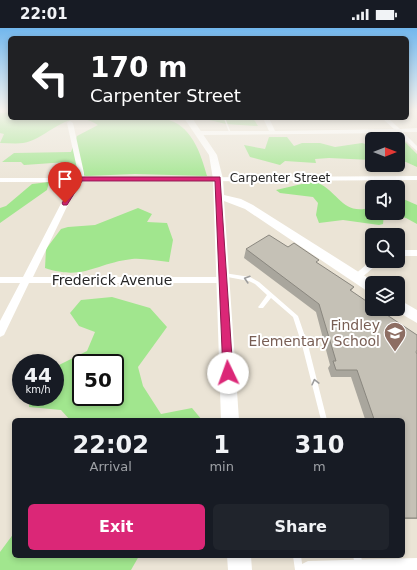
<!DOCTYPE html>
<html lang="en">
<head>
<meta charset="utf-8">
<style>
  body { margin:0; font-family:"DejaVu Sans",sans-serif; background:#20242c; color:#f1f3f6; height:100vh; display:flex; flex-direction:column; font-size:15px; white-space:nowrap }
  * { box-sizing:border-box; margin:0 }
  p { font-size:13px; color:#9ea1a6 }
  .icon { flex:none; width:22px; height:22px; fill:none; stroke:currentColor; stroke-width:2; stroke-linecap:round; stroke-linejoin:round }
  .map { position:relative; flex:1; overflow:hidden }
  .details { position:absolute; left:12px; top:390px; width:393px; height:140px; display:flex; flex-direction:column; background:#171b24; border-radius:6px; box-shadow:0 2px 6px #0003 }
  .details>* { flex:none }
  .guide { position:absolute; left:8px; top:8px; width:401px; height:84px; border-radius:6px; box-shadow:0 2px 6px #0003; background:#202124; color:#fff; overflow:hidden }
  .needle { width:26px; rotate:90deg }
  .buttons { position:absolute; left:365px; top:104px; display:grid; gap:8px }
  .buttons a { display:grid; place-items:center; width:40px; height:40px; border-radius:6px; background:#171b24; box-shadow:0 2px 6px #0003; font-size:20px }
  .speed { position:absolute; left:12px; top:326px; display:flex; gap:8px; font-size:20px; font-weight:700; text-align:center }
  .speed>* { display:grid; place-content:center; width:52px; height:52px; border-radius:50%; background:#171b24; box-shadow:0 2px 6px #0003; line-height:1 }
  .speed small { font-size:10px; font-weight:400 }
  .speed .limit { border:2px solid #111; border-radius:6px; background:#fff; color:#111 }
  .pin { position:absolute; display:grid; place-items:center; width:34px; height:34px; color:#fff; margin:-41px -17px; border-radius:50% 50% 50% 0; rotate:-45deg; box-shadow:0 0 4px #0007 }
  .pin .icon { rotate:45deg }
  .me { position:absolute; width:44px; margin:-22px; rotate:357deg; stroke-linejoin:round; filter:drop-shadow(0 0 3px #0008) }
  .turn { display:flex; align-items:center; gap:14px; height:84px; padding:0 16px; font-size:18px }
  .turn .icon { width:52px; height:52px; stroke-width:2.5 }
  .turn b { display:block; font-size:28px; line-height:34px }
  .eta { display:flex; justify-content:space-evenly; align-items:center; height:68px; text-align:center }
  .eta b { font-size:24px; font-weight:600; line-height:28px }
  .button { display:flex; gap:8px; margin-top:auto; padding:8px 16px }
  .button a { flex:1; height:46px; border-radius:6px; background:#db2777; color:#fff; font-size:16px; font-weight:600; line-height:46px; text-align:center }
  .button a+a { background:#20242c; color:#f1f3f6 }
  .status { display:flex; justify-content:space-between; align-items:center; height:28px; padding:0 20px; background:#171b24; direction:ltr }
  .status svg { height:11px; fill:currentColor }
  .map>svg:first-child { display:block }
  .green { fill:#a1e68e; fill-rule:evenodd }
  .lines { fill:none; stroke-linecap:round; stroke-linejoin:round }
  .lane { fill:#fff; fill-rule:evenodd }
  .street { fill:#fff; fill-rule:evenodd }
  .secondary { fill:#fff; fill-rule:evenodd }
  .wall { fill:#a9a69d }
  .building { fill:#c5c1b6; stroke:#8a877f }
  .oneway { stroke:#9d9d9d }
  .route { fill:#db2777; stroke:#8e194d }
  .labels { text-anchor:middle; stroke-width:4; stroke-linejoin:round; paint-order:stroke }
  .far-street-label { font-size:12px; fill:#262626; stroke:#fff }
  .street-label { font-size:14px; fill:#262626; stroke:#fff }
  .education-label { font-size:14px; fill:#785e54; stroke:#fff; text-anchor:end }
</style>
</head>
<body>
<div class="status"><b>22:01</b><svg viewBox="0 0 49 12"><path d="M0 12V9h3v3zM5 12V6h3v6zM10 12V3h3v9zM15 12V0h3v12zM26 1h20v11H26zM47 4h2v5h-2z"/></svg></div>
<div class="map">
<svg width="417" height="542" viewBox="0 0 417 542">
  <rect width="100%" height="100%" fill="#ebe4d6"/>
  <path class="green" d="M10,84V90H137L139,92C147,92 156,90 164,91C191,95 201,126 207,148L135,146L86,148L65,141L67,134L24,137L21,134H2L14,125L71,124L77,108L98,97C68,77 50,110 23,115C16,116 8,115 0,115L4,106L0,105V85Z
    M201,90H253L258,98L226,96Z
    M269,109H287L294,118L302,115H320L335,119L362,115L372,118V132L329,130L315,131L316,135L285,133L280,137L250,129L244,117L265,121Z
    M405,114L417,126V139L406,134L398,133V115Z
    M49,154L47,162L0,195V180L6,178L32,156Z
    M306,155C309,155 315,154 318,155C339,164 343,189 372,179V185H398V170H401L417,177V196L406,190L384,186L383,196L379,197L343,192L319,195L316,187L318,175L313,169L280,165L276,162Z
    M138,180L152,186L147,194L167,195L173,212L169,234C157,233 143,230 132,231C96,235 84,253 45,240L46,221L61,201L68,199L95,197Z
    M112,269L150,280L167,299L138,339L143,358L161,386L192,380L202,392H70L61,382L29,379L30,369H55V339L87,323L95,304L79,298L70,285L81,272ZM81,335H115V369H81Z
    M14,505V528H139L131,542H0V524Z"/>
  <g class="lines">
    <path class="lane" d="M224,91L226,92L231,105L229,104Z
      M224,245L250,249L259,254L298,288L308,317L327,392H321L302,317L293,289L271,270L263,280H259L258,279L259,278L267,267L255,256L249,253L222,248V246Z
      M293,528H301L303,542H295Z
      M353,528H361L363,538L362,541L360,542L356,541Z"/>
    <path class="street" d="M263,90H269L275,103L394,101L382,90H388L400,101L417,100V104H403L417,118V123L397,105L199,107L196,105L199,103H269Z
      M70,93L73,95L84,145V150L417,148V152L82,154L75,162L33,249H223L228,252L223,255H29L4,307L0,309V293L20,255H0V249H23L68,162L75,154H0V150H77L78,145L67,95Z
      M398,222H417V228H398Z
      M372,232L381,233L360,251H354L352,249L354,247Z
      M417,530V542H299L302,536L308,533Z"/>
    <path class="secondary" d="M184,90H192L217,127L223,151L224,167L241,171L253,177L376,255H372V264L367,263L245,181L224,173L239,392H221L213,151L209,127Z
      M398,271L417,282V295L393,281H398Z
      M227,528H251L252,542H228Z"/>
  </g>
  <path class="wall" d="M288,219L318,236L354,259L351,263L416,324L417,326V491H403V392H364L365,391L351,349H331L328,340L330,337L316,284L244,230L246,221Z"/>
  <path class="building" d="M269,207L288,219L294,215L319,232L316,234L354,259L350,262L372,277V281H378L417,307V322L416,324L417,326V490H403V392H365L364,391H374L357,342H336L333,333H336L319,276L246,221Z"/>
  <defs><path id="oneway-chevron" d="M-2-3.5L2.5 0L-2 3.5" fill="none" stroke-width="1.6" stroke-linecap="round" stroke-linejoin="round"/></defs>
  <g class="oneway">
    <use href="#oneway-chevron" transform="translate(247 251) rotate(-163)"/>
    <use href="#oneway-chevron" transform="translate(315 354) rotate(-104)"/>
  </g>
  <linearGradient id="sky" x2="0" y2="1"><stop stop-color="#72b7ed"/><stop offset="0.52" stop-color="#f6f3ed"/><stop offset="1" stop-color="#f6f3ed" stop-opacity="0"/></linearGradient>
  <rect width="417" height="157" fill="url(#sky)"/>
  <path class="route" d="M80,149H220L233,345L232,349L228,350L224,349L223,345L215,153H82L67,177H63L62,175L77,151Z"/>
  <defs>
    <g id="school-pin" transform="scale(1.15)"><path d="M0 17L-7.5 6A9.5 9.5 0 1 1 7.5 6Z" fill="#8d6e63" stroke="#fff"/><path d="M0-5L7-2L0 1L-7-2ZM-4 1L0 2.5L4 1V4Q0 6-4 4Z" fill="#fff"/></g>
  </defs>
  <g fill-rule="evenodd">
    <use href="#school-pin" x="395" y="305"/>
  </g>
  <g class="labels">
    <g class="far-street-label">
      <text x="280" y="154">Carpenter Street</text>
    </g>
    <g class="street-label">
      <text x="112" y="257">Frederick Avenue</text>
    </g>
    <g class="education-label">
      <text x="380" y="302">Findley<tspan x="380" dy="16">Elementary School</tspan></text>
    </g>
  </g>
</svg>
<div class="buttons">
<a><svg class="needle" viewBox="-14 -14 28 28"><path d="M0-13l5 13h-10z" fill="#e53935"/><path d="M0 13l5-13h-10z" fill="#9ea1a6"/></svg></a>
<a><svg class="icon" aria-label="sound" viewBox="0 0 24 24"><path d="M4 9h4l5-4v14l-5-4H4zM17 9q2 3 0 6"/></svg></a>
<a><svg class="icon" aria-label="search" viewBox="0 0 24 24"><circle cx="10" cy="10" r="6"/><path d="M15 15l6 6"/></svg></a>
<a><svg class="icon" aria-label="layers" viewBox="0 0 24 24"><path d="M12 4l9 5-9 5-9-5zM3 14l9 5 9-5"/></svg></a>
</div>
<div class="speed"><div>44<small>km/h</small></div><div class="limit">50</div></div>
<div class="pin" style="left:65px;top:175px;background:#d93025"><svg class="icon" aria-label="arrive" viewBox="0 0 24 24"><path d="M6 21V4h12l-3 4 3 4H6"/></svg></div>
<svg class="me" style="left:228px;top:345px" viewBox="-20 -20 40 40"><circle r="19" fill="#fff"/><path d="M0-13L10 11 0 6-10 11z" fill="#db2777"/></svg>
<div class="guide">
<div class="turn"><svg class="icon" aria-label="left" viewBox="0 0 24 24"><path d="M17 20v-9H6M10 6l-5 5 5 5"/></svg><div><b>170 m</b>Carpenter Street</div></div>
</div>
<section class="details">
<div class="eta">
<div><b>22:02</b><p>Arrival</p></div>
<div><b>1</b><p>min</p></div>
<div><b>310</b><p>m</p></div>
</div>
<div class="button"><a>Exit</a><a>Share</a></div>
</section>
</div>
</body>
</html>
